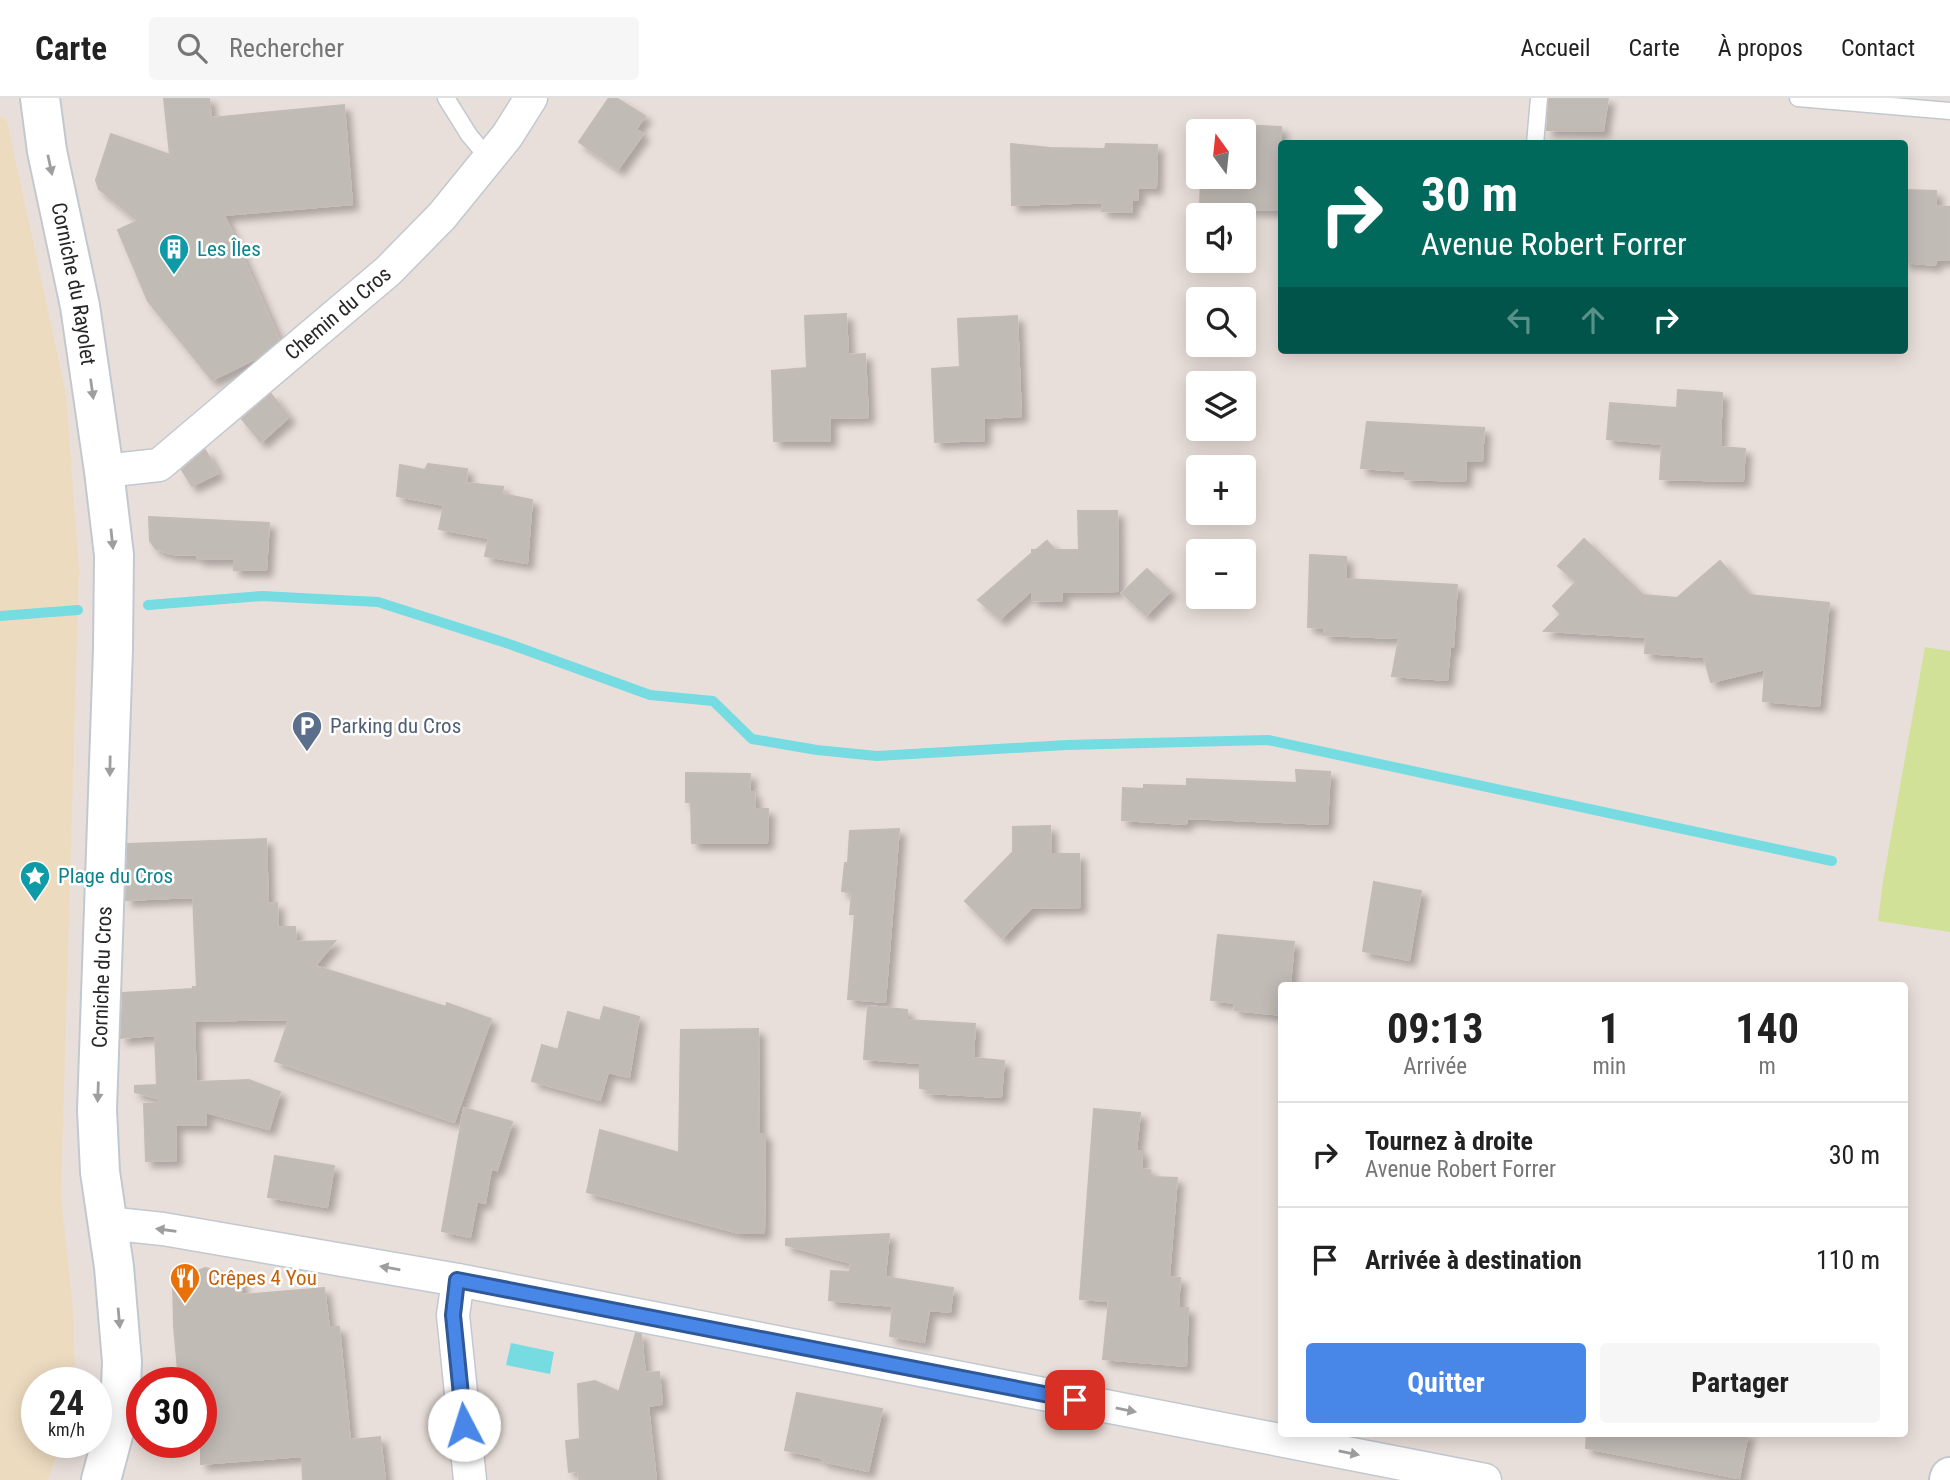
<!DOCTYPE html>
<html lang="fr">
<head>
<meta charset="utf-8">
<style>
  body { margin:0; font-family:"Roboto Condensed",sans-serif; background:#f6f6f6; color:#222; height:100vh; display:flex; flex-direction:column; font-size:26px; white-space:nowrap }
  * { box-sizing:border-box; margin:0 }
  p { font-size:23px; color:#767676 }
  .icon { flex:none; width:38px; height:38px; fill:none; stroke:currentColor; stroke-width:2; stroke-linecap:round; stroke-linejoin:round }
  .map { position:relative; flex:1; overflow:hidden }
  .panel { position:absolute; left:1278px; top:884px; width:630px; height:455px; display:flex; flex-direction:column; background:#fff; border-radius:7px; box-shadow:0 4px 18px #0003 }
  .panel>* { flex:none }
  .guide { position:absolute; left:1278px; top:42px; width:630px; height:214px; border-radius:7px; box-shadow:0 4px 18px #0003; background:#00695c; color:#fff; overflow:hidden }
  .needle { width:46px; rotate:345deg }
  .tools { position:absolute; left:1186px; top:21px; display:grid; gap:14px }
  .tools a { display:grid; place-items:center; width:70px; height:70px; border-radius:7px; background:#fff; box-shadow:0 4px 18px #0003; font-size:35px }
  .speed { position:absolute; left:21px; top:1269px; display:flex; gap:14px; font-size:35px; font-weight:700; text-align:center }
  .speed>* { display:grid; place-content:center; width:91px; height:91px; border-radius:50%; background:#fff; box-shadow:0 4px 18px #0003; line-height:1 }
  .speed small { font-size:18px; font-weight:400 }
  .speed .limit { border:10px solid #d22; background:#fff; color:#111 }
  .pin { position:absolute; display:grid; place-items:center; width:60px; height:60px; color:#fff; margin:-30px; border-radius:14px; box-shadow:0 4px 10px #0006 }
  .me { position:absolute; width:77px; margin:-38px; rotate:355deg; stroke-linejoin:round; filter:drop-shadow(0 0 5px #0008) }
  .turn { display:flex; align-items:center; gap:24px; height:147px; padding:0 28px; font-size:32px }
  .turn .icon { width:91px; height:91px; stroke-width:2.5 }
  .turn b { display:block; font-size:49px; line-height:60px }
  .lanes { display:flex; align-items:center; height:66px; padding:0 28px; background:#0003; justify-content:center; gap:35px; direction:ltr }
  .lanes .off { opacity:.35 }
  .eta { display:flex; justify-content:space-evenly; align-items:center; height:119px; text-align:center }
  .eta b { font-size:42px; font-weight:700; line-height:49px }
  .cta { display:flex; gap:14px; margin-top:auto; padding:14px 28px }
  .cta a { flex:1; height:80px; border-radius:7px; background:#4887e8; color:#fff; font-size:28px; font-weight:700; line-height:80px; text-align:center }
  .cta a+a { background:#f6f6f6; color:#222 }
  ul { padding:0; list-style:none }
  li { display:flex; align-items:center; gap:21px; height:105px; padding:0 28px; border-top:2px solid #e0e0e0 }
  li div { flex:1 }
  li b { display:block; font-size:26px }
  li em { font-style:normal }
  header { display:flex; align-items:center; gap:42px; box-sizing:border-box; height:98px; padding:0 35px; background:#fff; border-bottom:2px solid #e0e0e0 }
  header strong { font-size:33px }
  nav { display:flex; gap:38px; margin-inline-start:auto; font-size:24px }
  .search { width:490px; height:63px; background:#f6f6f6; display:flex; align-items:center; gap:18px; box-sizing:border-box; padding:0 24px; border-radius:7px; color:#767676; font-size:26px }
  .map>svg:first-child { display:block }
  .sand { fill:#ecdbbf }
  .pitch { fill:#d1e197 }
  .water { fill:#76dce2 }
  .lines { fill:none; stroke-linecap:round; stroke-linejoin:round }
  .stream { stroke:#76dce2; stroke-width:10 }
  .building { fill:#c1bbb6; stroke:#c3bbb4; stroke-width:2; filter:url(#shadow) }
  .service-casing { stroke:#c2c8d0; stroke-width:19 }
  .minor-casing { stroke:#c2c8d0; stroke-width:35 }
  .tertiary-casing { stroke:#c2c8d0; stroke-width:42 }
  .secondary-casing { stroke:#c2c8d0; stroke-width:42 }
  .service { stroke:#fff; stroke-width:16 }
  .minor { stroke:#fff; stroke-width:32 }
  .tertiary { stroke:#fff; stroke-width:38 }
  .secondary { stroke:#fff; stroke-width:38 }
  .oneway { fill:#9e9e9e }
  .route-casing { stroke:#2f5897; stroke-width:18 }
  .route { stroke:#4887e8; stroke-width:12 }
  .labels { text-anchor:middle; stroke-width:5; stroke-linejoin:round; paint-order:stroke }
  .culture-label { font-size:21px; fill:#0d838f; stroke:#fff; text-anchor:start }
  .street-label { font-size:21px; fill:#272727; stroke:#fff }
  .service-label { font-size:21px; fill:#4e5e75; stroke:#fff; text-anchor:start }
  .food-label { font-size:21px; fill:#c56008; stroke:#fff; text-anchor:start }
</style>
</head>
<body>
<header>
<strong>Carte</strong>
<div class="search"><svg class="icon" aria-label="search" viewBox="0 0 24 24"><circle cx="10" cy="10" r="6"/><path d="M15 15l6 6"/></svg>Rechercher</div>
<nav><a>Accueil</a><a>Carte</a><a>À propos</a><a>Contact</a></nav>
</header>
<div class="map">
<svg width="1950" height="1382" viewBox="0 0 1950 1382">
  <defs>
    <filter id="shadow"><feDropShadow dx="6" dy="6" stdDeviation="3.5" flood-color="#0004"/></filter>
  </defs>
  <rect width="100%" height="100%" fill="#e9dfda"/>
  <path class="sand" d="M0,18L7,23L66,296L79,470L61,1097L73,1213L75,1275L73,1284H37V1344H61L48,1382H0Z"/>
  <path class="pitch" d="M1925,549L1950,553V834L1878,823L1883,783Z"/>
  <path class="water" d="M511,1245L554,1254L550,1276L506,1267Z"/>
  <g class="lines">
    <path class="stream" d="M148,507L262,498L378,504L512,547L650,597L713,603L752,641L817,652L877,658L1066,647L1268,642L1832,763
      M0,518L78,512"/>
  </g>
  <path class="building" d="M164,0H209L211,20L344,7L352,106L224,117L279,242L257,260L212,282L148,203L118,132L138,123L99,91L96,82L111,36L170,57Z
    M609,0H616L645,18L636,31L643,36L618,71L579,44Z
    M1549,0H1608L1603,33L1547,32Z
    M1233,27L1281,29V112L1200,109L1201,79H1244V33H1233Z
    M1011,46L1050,50L1105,51L1106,46L1157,47L1156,90L1138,89V102H1132V114L1102,113V104L1012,107Z
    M1904,92L1936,93V108L1950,109V162L1936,161L1935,167L1904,164Z
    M846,216L848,257L865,256L868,319L830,320V343H774L772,273L807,270L805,218Z
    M1017,218L1021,318L984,320V342L935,344L932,271L960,269L958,221Z
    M1678,292L1722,295L1720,349L1745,351L1743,383L1660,381L1662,346L1607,341L1610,305L1677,310Z
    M271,296L289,319L261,344L242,321Z
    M1367,324L1484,330L1482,363H1466L1465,383L1405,381V373L1361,370Z
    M205,352L218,375L192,388L182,372Z
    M428,366L467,371L466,385L503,389L502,396L532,402L527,465L485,458L489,440L439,431L444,407L397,398L400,367L425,372Z
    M1078,413H1117L1118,493L1062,494V503L1032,502V492L1000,521L978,502L1032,455V452H1036L1047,443L1055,452H1079Z
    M149,419L269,425L266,472H234V461H198L197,457L172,456L156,451L150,443Z
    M1584,441L1643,497L1677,500L1720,463L1749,497L1829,505L1819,608L1763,603L1765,571L1711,584L1704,559L1645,555L1646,539L1544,533L1561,516L1553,508L1576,484L1558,468Z
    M1310,457L1346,459V481L1457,487L1453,549H1450L1447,582L1392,578L1399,540L1324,537V530L1308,529Z
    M1147,471L1170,493L1146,517L1122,495Z
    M1296,672L1330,674L1327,726L1187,720L1186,726L1122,722L1123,690L1144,691V687L1187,688V681L1297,685Z
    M686,675L750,676L749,695L754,694L755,711H768L767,745H692L691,704H686Z
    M1050,728L1051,756H1079L1080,809L1031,810L1002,840L965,803L1013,754V729Z
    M899,731L885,904L848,901L855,816H850L852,795L842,793L845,765H848L850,733Z
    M266,741L268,806L277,805L278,829H295L296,844L335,843L315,868L446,909L447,905L491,921L454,1024L275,963L289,921L194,923L196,984L249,982L280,994L269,1031L206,1014V1027H175L176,1062L146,1063L144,1006H158V1000L135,994V988L157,987L155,937L121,940L123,895L193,891V889H197L193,799L126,802L128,746Z
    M1374,784L1421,793L1409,862L1363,853Z
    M1218,837L1294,844L1290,887H1281V917L1235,912L1234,905L1211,902Z
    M868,908L907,912V922L975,926L973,960L1004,963L1001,999L928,995L929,992L920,990V965L864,961Z
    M604,909L639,919L629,979L608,974L600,1002L532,983L542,947L558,952L568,914L600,923Z
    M758,931L759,1036H765L764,1135H739L587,1094L600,1032L679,1055L681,932Z
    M464,1010L512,1024L497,1072L491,1071L485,1105L477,1103L470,1139L442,1133Z
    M1094,1011L1140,1015L1136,1053H1142L1141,1071L1150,1072V1079L1177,1080L1169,1179L1180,1180L1178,1210H1188L1186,1268L1103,1261L1109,1203L1080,1201Z
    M275,1058L334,1068L327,1109L268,1099Z
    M889,1136L885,1179L953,1190L950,1214L929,1212L924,1244L890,1238L893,1208L829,1202L831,1173L850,1174L851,1165L786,1147V1141Z
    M205,1170L240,1178L242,1197L324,1190L329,1229H339L350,1342L380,1339L385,1382H303L302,1358L201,1366V1284H179L174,1228L173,1183Z
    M636,1235L641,1236L645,1275L659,1274L662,1306L648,1308L656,1382H579L578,1373L569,1374L566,1343L580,1341L578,1286L595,1283L619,1294Z
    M797,1295L882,1311L868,1373L822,1363L823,1360L785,1352Z
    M1587,1335H1748L1739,1380L1586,1350Z"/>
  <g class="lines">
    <g class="service-casing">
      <path id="service" d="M446,0L469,37L489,61
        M1798,0L1950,13
        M1535,46L1539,0"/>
    </g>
    <g class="minor-casing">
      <g id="minor">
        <path id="s1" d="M104,373L159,367L388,173L442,118L507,38L531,0"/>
        <path d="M106,1125L163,1131L458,1182L1485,1382"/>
        <path d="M458,1182L453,1217L470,1382"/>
      </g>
    </g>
    <g class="tertiary-casing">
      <path id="tertiary" d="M1949,1382L1950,1379"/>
    </g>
    <g class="secondary-casing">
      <g id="secondary">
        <path id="s2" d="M40,0L47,53L80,208L104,373L114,457L113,551L97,1012L100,1074L114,1169L122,1264L120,1311L101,1382"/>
      </g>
    </g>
    <use href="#service" class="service"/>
    <use href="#minor" class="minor"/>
    <use href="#tertiary" class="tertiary"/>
    <use href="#secondary" class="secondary"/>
  </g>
  <defs><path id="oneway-solid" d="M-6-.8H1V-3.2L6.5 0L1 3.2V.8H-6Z" transform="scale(1.75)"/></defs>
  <g class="oneway">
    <use href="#oneway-solid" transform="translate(50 67) rotate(78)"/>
    <use href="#oneway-solid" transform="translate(92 291) rotate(82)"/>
    <use href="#oneway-solid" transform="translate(112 441) rotate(84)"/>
    <use href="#oneway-solid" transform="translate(110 668) rotate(91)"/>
    <use href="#oneway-solid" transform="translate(98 994) rotate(92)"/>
    <use href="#oneway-solid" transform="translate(166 1132) rotate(-172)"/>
    <use href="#oneway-solid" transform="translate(390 1170) rotate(-170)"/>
    <use href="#oneway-solid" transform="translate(119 1220) rotate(85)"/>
    <use href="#oneway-solid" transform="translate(1126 1312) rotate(11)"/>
    <use href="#oneway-solid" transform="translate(1349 1355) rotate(11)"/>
  </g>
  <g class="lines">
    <g class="route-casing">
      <path id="route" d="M464,1327L453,1217L457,1182L1075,1302"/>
    </g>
    <use href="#route" class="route"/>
  </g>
  <defs>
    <g id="building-pin" transform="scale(1.575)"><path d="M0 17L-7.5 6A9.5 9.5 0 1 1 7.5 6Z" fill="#0f9aa8" stroke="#fff"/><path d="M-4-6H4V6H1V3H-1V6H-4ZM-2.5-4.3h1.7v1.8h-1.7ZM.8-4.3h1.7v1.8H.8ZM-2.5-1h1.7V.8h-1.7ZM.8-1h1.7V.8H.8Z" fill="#fff"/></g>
    <g id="parking-pin" transform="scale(1.575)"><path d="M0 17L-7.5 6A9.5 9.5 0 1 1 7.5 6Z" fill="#5c6f8a" stroke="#fff"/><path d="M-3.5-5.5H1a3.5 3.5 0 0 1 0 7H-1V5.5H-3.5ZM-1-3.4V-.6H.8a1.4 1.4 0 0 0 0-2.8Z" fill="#fff"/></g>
    <g id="sight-pin" transform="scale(1.575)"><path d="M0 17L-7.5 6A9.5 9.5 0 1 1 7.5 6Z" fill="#0f9aa8" stroke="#fff"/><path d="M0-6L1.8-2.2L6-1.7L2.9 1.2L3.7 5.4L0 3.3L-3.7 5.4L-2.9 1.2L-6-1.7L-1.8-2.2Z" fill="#fff"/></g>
    <g id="restaurant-pin" transform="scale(1.575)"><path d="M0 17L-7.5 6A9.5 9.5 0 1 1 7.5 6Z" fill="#e8710a" stroke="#fff"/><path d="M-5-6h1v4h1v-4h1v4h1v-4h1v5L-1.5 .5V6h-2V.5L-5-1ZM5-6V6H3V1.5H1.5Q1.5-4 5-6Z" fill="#fff"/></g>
  </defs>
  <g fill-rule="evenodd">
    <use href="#building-pin" x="174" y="151"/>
    <use href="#parking-pin" x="307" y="628"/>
    <use href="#sight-pin" x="35" y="778"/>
    <use href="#restaurant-pin" x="185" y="1180"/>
  </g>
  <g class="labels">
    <g class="culture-label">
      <text x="197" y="158">Les Îles</text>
      <text x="58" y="785">Plage du Cros</text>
    </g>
    <g class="street-label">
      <text dy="7" stroke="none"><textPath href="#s2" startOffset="189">Corniche du Rayolet</textPath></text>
      <text dy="7" stroke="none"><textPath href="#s1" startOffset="290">Chemin du Cros</textPath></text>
      <text transform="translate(102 879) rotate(-88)" y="7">Corniche du Cros</text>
    </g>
    <g class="service-label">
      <text x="330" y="635">Parking du Cros</text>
    </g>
    <g class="food-label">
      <text x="208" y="1187">Crêpes 4 You</text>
    </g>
  </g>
</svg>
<div class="tools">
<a><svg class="needle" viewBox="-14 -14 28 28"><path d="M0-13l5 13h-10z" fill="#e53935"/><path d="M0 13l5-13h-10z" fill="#767676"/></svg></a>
<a><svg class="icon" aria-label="sound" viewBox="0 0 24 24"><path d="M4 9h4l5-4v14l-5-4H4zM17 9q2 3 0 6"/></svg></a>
<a><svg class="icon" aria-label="search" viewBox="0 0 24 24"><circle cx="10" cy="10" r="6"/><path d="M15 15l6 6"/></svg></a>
<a><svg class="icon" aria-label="layers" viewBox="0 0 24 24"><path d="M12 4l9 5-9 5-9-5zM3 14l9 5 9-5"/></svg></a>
<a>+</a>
<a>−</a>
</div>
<div class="speed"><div>24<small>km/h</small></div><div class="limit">30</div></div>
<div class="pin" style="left:1075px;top:1302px;background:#d93025"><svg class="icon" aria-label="arrive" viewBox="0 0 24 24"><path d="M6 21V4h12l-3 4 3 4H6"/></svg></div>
<svg class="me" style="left:464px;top:1327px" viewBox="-20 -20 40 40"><circle r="19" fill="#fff"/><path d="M0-13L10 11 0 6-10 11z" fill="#4887e8"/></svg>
<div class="guide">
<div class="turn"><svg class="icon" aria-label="right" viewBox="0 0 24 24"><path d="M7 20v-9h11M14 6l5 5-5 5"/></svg><div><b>30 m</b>Avenue Robert Forrer</div></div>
<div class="lanes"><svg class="icon off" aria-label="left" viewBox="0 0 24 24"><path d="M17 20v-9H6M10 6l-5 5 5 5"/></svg><svg class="icon off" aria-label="ahead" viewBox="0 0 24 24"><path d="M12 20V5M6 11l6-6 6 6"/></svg><svg class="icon" aria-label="right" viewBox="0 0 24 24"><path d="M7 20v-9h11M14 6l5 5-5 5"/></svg></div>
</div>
<section class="panel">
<div class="eta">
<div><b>09:13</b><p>Arrivée</p></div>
<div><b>1</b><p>min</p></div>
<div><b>140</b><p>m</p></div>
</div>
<ul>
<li><svg class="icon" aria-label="right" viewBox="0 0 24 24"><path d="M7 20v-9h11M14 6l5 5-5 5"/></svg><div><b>Tournez à droite</b><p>Avenue Robert Forrer</p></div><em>30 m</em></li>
<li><svg class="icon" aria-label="arrive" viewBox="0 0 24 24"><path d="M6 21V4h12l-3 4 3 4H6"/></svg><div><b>Arrivée à destination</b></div><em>110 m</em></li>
</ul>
<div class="cta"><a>Quitter</a><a>Partager</a></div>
</section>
</div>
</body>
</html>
